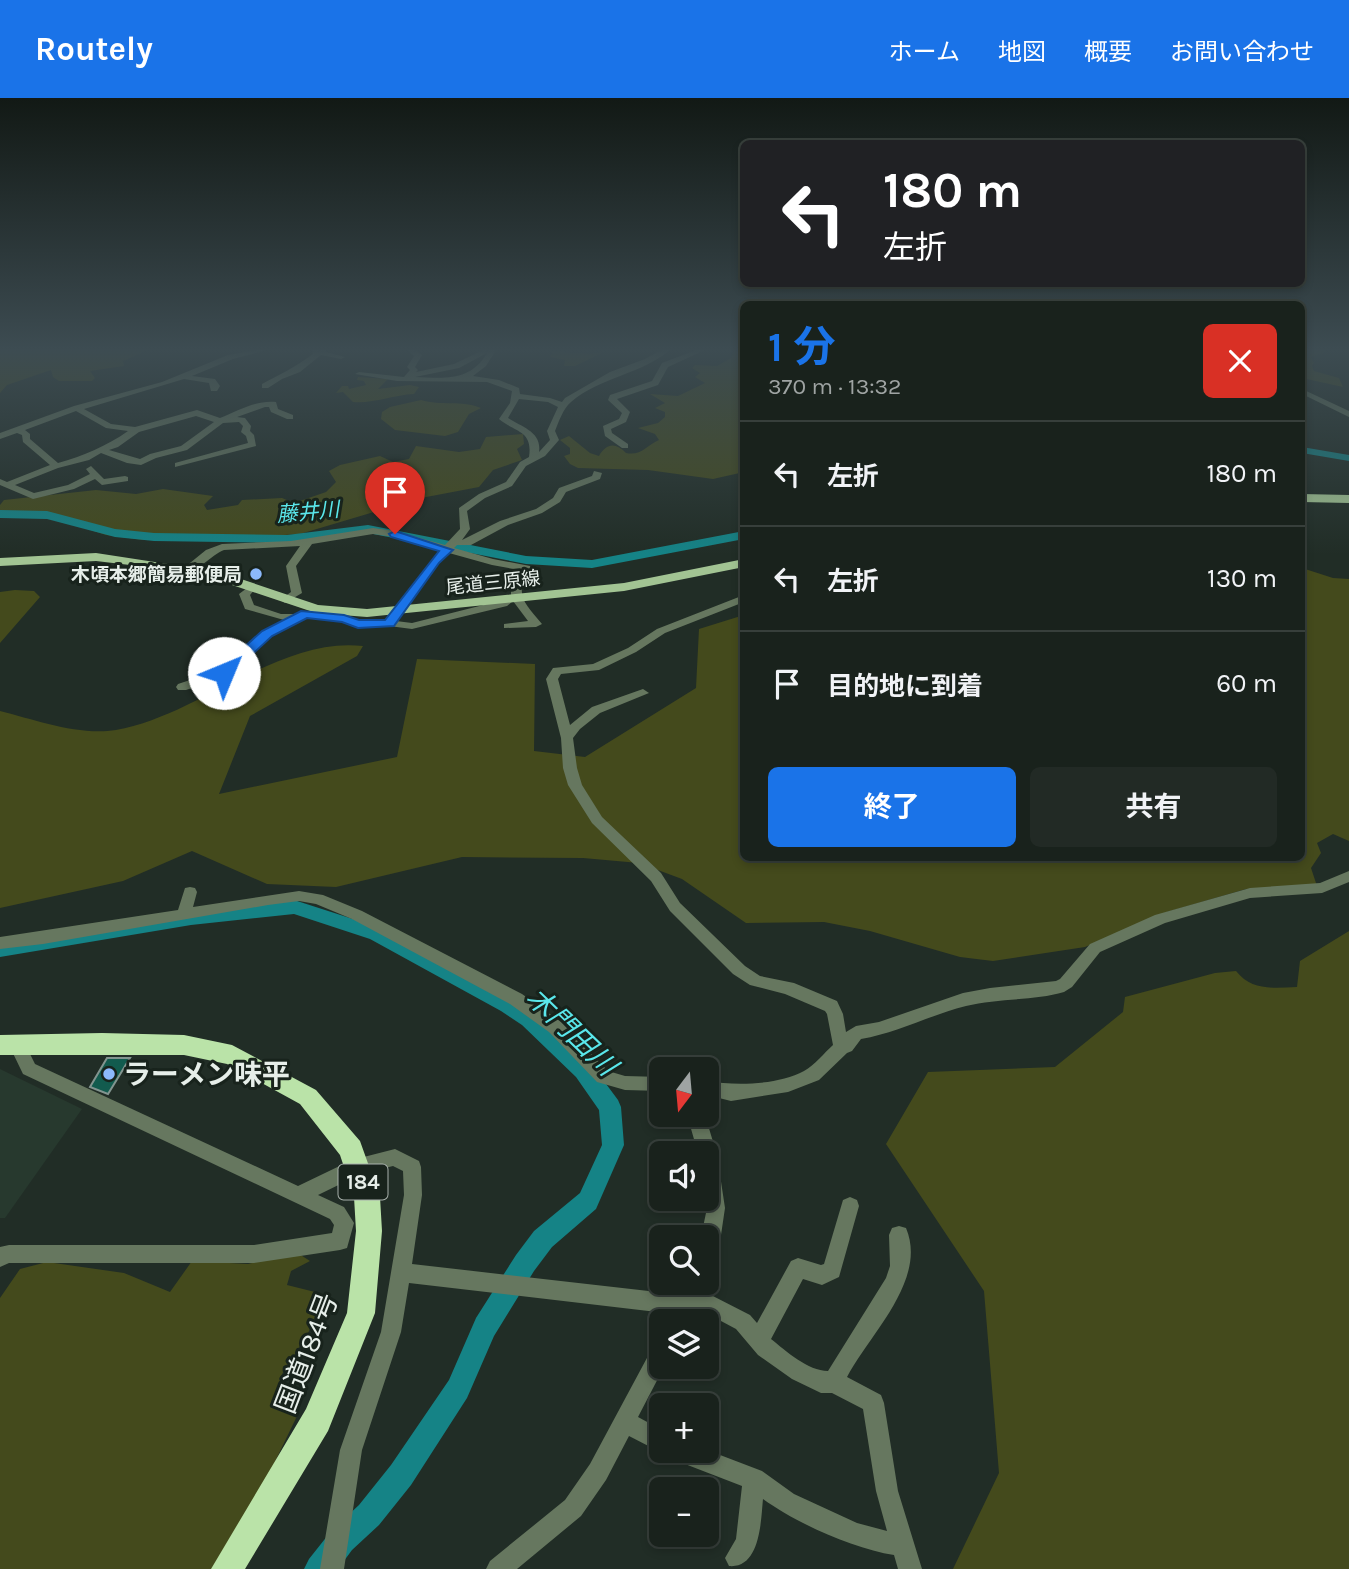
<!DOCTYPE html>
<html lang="ja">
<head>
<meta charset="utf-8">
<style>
  body { margin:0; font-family:Karla,"Noto Sans JP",sans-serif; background:#222a25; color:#f1f3f6; height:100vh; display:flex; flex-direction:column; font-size:26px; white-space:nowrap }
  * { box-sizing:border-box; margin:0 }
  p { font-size:23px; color:#9fa4a3 }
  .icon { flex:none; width:38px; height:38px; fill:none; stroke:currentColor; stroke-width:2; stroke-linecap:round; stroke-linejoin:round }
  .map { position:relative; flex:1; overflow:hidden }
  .drawer { position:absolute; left:740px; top:203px; width:565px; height:560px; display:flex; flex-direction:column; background:#19221c; border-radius:10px; box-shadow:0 4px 10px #0003,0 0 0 2px #373f3b }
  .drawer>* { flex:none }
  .hud { position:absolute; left:740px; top:42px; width:565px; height:147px; border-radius:10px; box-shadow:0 4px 10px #0003,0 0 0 2px #373f3b; background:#202124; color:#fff; overflow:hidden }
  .needle { width:46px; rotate:196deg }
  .fabs { position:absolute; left:649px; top:959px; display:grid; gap:14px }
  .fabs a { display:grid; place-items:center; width:70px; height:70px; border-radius:10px; background:#19221c; box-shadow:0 4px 10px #0003,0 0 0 2px #373f3b; font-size:35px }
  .pin { position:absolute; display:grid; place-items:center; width:60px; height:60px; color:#fff; margin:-72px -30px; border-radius:50% 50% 50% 0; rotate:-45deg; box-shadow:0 0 7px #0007 }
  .pin .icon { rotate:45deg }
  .me { position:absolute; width:77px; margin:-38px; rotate:45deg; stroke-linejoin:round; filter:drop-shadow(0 0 5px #0008) }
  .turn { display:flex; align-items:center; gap:24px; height:147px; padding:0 28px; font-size:32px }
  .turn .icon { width:91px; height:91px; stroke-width:2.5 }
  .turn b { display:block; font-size:49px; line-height:60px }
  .round { display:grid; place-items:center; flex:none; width:74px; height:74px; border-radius:10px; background:#222a25 }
  .summary { display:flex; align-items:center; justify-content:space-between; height:119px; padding:0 28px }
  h1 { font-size:42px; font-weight:700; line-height:52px; color:#1a73e8 }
  .button { display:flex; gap:14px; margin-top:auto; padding:14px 28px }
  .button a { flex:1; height:80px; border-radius:10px; background:#1a73e8; color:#fff; font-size:28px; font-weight:700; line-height:80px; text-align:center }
  .button a+a { background:#222a25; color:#f1f3f6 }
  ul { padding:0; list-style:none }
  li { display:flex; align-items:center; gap:21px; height:105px; padding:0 28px; border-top:2px solid #373f3b }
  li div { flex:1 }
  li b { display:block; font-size:26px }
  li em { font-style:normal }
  header { display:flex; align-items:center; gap:42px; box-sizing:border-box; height:98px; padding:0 35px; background:#1a73e8; color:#fff }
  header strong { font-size:33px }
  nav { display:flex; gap:38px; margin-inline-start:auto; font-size:24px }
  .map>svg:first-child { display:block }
  .built { fill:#27392e }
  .green { fill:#444a1c }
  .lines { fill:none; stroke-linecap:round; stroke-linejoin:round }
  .river { fill:#158386; fill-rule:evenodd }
  .building { fill:#125b4e; stroke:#82948f; stroke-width:2 }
  .minor { fill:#66775f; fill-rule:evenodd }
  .major { fill:#a2c493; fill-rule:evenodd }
  .highway { fill:#bae3a8; fill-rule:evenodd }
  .route { fill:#1a73e8; stroke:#114b97; stroke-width:2 }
  .poi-dot { fill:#8cb9fc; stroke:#18231c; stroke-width:2.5 }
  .labels { text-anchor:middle; stroke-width:6; stroke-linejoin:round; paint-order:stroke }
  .far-poi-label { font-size:19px; font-weight:bold; fill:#e6eee9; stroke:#18231c; text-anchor:end }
  .far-street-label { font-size:19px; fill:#e6eee9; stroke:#18231c }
  .far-water-label { font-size:21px; font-style:italic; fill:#5ae7eb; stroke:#18231c }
  .shield { fill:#18231c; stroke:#a8b1ac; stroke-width:2 }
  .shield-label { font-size:21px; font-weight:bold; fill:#e6eee9 }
  .near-water-label { font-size:28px; font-style:italic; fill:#5ae7eb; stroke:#18231c }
  .near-poi-label { font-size:28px; font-weight:bold; fill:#e6eee9; stroke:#18231c; text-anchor:start }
  .near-street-label { font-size:28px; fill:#e6eee9; stroke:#18231c }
</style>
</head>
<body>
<header>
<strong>Routely</strong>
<nav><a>ホーム</a><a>地図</a><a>概要</a><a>お問い合わせ</a></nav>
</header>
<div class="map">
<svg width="1349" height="1471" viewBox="0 0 1349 1471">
  <rect width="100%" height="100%" fill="#212d26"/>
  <path class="built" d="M0,971L82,1011L5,1120H0Z"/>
  <path class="green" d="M0,252H148L123,263L124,268L90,273L95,280L92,283H59L53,279L51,272L7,287L0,295Z
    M1302,252H1324L1326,254L1311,259L1314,265L1312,268L1314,273L1339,280L1343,289L1302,280Z
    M553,253L588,256L604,254L575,268H564L565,262L550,259Z
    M734,253H744V374L713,381L648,372L578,370L570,366L564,358L570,356V350L560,342L569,338L590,355L599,358C606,345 616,344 626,355C641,358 646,348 659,342L655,336L638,330L658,325L665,319V314L655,310L665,305L650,296L678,298L705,285L695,279L700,275L692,270L695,267L717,268L731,260Z
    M358,279L388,281L378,291L410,287L419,289L414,296C393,297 372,306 353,304L343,294L336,295L342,288H348L349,291L366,287L364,283L357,282Z
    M421,302C441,308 462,302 481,310L469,316L458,334L445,338L395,332L381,321L382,314L390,309Z
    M523,336L524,346L517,351L522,362L493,372L479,389L421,400L300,436L269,438L189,436L143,442L106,437L32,413L0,415V407L4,402L96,392L136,396L163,391L213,398L204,407L207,412L238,407L242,402L282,400L294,405L326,394L336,384L329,373L340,367L380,358L393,364L409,361L416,348L459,354L480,351L486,339Z
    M1302,470L1333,480L1349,481V743L1333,736L1317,745L1321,755L1311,770L1317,788L1246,791L1167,814L1085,849L993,863L960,859L870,833L824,824L746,825L682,781L639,765L583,760L462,759L336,789L267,786L192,753L123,783L0,810V613C36,622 79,638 116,632C198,618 280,538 363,548L357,558L250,618L219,696L397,659L417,561L535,566L534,653L585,659L696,590L699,531L744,517V760H1302Z
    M15,492L34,493L40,499L0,545V494Z
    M1349,833V1471H953L999,1375L984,1193L886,1046L928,974L1055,969L1123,914L1125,899L1215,875L1236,873C1252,893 1273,890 1297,889L1300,863Z
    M296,1154L310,1163L291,1173L287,1187L327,1197L307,1237L279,1281L298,1316L255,1405L214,1471H0V1200L20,1171L47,1164L124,1175L170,1194L192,1163L248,1166Z"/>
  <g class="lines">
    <path class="river" d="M1302,349L1349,357V363L1302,355Z
      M0,412L47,413L115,431L154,435L287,437L368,427L526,458L592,462L744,433V441L592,470L526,466L368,435L287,445L154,443L115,439L47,421L0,420Z
      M294,802L384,831L536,915L592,967L618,1002L621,1009L624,1047L596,1111L552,1149L534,1173L494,1238L467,1300L411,1387L379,1427L352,1452L338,1471H304L309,1461L332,1432L359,1407L391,1367L449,1282L476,1220L516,1157L534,1133L580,1095L602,1047L599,1012L576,979L522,927L501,913L370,841L294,816L191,827L0,859V845L191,813Z"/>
  </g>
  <path class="building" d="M107,960H130L108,996L90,989Z"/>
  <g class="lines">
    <path class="minor" d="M255,252H267L233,261L192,278L215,281L220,288L217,293H211L209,285L184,281L84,311L111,326L135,329L197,312L220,320C238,313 255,302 276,304L278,311L293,317V321H287L271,314L269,309H265L237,319L245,320L251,328L250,333L254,337L256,348L175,369V365L248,345L246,338L241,334L243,328L239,324L223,325L187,352L156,360L141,367L127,365L101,355L89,362L58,370L15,387L34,395L68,387L90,376L86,371L91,368L104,381L125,378L128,379V383L102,387L95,381L74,391L33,401L0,387V381L7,384L50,367L23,344L22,337L17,335L0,341V335L74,308L162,284L228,257ZM76,313L106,330L128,333C107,348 83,358 58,365L30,341V336L25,332ZM196,318L214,324L181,348L150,356L140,361L109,352L118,349L139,334Z
      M312,252H326V254L345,259L341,261L321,257L300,274L282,281L268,290H262V286C279,277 297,268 313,256Z
      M407,252H415L422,257L415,269L418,272L416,274L454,266L483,252H496L486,268L473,278L499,282L519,290L520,296L550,300L562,304L565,300L610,274L645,261L661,252H670C642,276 600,279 571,304C563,311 559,323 555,333L559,342L545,358L526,368L512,388L485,400L467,413L470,431L462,442L500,423L536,411L553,400L559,390L592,378L594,373L602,375L600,381L566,394L560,404L542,415L508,427L471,447H457L454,450L493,461L530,468L531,470C513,497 524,504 542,526L536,529L504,530V526L528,523L513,503L507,508L412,531L389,528L358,529L342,524L307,520L271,538L228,578L186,592H178L176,589L178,586L220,572L263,534L284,522L245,511L239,496L251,487L256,490L250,497L254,507L281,516H297L305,513L344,518L359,523L386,522L440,452L394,439L373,436L312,446L296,468L302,495L285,505L280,502L291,494L286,468L300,448L224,452C211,457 199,474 185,473V469L206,452L222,446L291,443L373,430L395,433L445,447L460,431L459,410L479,396L506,384L520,364L529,359C533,332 516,335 499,321L510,305L512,293L487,284L397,283L355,276L359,274L404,279L410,272L407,269L414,258ZM487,255C470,284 445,280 415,279L459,270ZM519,301L548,304L558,309L547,333L550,342L539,354C542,334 522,329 508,320ZM449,455L492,467L519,472L511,487V500L412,525L396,523L439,465Z
      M696,252H705L668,269L658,287L617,301L630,314L626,324L611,331L612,335L628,346V350H622L605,338L603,328L619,321L622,315L608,302L610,297L652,283L662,265Z
      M1302,291L1349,313V319L1302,296Z
      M744,497V504L665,535L636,554L599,572L561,576L558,581L570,627L592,609L643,591L649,595L600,615L580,631L573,640L577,670L582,687L602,719L661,775L680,805L745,868L760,878L794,885L837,903L843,916L846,934L856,928L879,924L963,895L990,890L1056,883L1060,881L1090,846L1155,817L1250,790L1320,785L1349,773V784L1322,795L1250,800L1165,825L1100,854L1072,889L1064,894C1034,903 997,900 966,908C930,917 897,935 861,941L852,953L847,955L819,982L788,994L731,1003L707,997V983C736,988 778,987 804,973C815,967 824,955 833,947L827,916L825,913L785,896L750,887L733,876L670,813L651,783L592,725L568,687L563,670L561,640L546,581L553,570L593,566L628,550L657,531Z
      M190,789L195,790L197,794L193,809L299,793L323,797L362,813L522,896L561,924L608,973L625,978L662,979V993L625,992L597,984L549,934L510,906L352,821L316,806L299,803L268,807L43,846L0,851V839L178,812L185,790Z
      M17,940L23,942L35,966L298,1088L352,1062L395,1051L419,1063L421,1069L422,1097L412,1166L675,1196H685L691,1185H707V1177L712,1185L707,1195L750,1217L757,1225L791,1163L798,1160L821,1167L824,1166L843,1102L850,1099L857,1102L859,1108L839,1179L822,1187L803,1181L771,1241C786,1253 808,1273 828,1273L886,1180L890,1168L889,1137L892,1130L899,1128L906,1130C928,1182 869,1237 847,1279L881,1297L884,1305L898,1393L922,1471H898L894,1457C854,1451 796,1425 763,1401C761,1420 761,1471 729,1468L725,1460L736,1441L742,1388L672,1361L669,1353L707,1352L762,1373L794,1396L857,1425L887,1433L876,1393L863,1311L832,1295H821L792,1281L758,1257L736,1231L706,1215H696L692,1223H671L674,1216L409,1185L401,1234L362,1352L344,1471H320L340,1352L381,1234L404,1097L403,1073L393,1068L361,1076L318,1097L344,1109L354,1125L347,1150L340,1152L254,1165H9L0,1169V1149L9,1147H254L332,1135L334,1127L330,1121L23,976L9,947L11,942Z
      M687,1017H705L717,1057L725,1110L717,1164L714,1171L707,1174V1139H701L707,1110V1055H698Z
      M662,1242V1269H664L638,1319L662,1332V1353H667L662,1355L629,1338L606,1382L581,1418L517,1471H486L490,1463L565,1402L590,1366L655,1245Z"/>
    <path class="major" d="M1302,396L1349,397V405L1302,404Z
      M96,455L220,474L318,507L367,511L624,485L744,461V469L624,493L367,519L316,515L217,482L130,467L96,463L0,468V460Z"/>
    <path class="highway" d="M102,935L184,937L232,947L316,992L360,1043L380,1099L382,1133L375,1215L328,1333L245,1471H211L306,1311L347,1215L356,1133L354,1099L340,1057L300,1006L227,966L184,957H0V937Z"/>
  </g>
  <linearGradient id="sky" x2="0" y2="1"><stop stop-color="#121915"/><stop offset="0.55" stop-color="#3d4c52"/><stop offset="1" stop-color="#3d4c52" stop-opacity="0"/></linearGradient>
  <rect width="1349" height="457" fill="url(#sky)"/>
  <path class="route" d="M395,433L453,452L439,465L394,528L358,530L342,524L307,520L272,538L229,578H219V572L262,533L301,513L344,517L359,522H385L439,453L391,439L389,436Z"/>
  <g class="poi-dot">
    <circle cx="256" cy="476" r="7"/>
    <circle cx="109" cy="976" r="7"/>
  </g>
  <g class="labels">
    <g class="far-poi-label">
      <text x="242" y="483">木頃本郷簡易郵便局</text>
    </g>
    <g class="far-street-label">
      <text transform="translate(493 484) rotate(-6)" y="7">尾道三原線</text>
    </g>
    <g class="far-water-label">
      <text transform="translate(308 414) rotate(-5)" y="7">藤井川</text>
    </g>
    <rect class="shield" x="338.5" y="1066.5" width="49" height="35" rx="5"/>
    <g class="shield-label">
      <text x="363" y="1091">184</text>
    </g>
    <g class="near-water-label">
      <text transform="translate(572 933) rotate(44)" y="10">木門田川</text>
    </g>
    <g class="near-poi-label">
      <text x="123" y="986">ラーメン味平</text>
    </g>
    <g class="near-street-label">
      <text transform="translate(306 1255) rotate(-69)" y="10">国道184号</text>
    </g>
  </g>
</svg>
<div class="fabs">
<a><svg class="needle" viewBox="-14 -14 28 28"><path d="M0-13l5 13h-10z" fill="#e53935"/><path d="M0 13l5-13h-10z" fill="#9fa4a3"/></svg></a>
<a><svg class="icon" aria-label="sound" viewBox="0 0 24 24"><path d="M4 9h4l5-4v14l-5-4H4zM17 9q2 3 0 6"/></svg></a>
<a><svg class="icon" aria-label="search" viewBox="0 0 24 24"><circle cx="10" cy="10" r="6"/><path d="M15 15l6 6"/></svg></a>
<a><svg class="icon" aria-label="layers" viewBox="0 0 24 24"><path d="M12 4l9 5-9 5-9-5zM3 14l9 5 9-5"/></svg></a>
<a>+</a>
<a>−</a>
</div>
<div class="pin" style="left:395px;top:436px;background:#d93025"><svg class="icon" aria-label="arrive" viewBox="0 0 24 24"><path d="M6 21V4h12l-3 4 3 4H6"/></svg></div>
<svg class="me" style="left:224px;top:575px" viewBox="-20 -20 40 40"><circle r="19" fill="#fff"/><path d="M0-13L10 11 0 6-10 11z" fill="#1a73e8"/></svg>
<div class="hud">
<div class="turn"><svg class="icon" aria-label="left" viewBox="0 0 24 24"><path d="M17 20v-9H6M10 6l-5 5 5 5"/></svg><div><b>180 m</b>左折</div></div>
</div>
<section class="drawer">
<div class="summary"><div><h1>1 分</h1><p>370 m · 13:32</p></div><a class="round" style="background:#d93025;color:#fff"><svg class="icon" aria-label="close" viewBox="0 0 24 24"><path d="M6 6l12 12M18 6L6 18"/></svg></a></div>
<ul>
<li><svg class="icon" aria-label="left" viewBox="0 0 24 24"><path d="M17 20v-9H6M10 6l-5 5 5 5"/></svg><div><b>左折</b></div><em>180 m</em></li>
<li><svg class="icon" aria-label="left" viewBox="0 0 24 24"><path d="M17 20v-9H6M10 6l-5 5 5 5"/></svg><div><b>左折</b></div><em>130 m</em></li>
<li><svg class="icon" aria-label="arrive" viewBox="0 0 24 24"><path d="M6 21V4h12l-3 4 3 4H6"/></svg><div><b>目的地に到着</b></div><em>60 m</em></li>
</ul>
<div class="button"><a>終了</a><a>共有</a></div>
</section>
</div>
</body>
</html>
